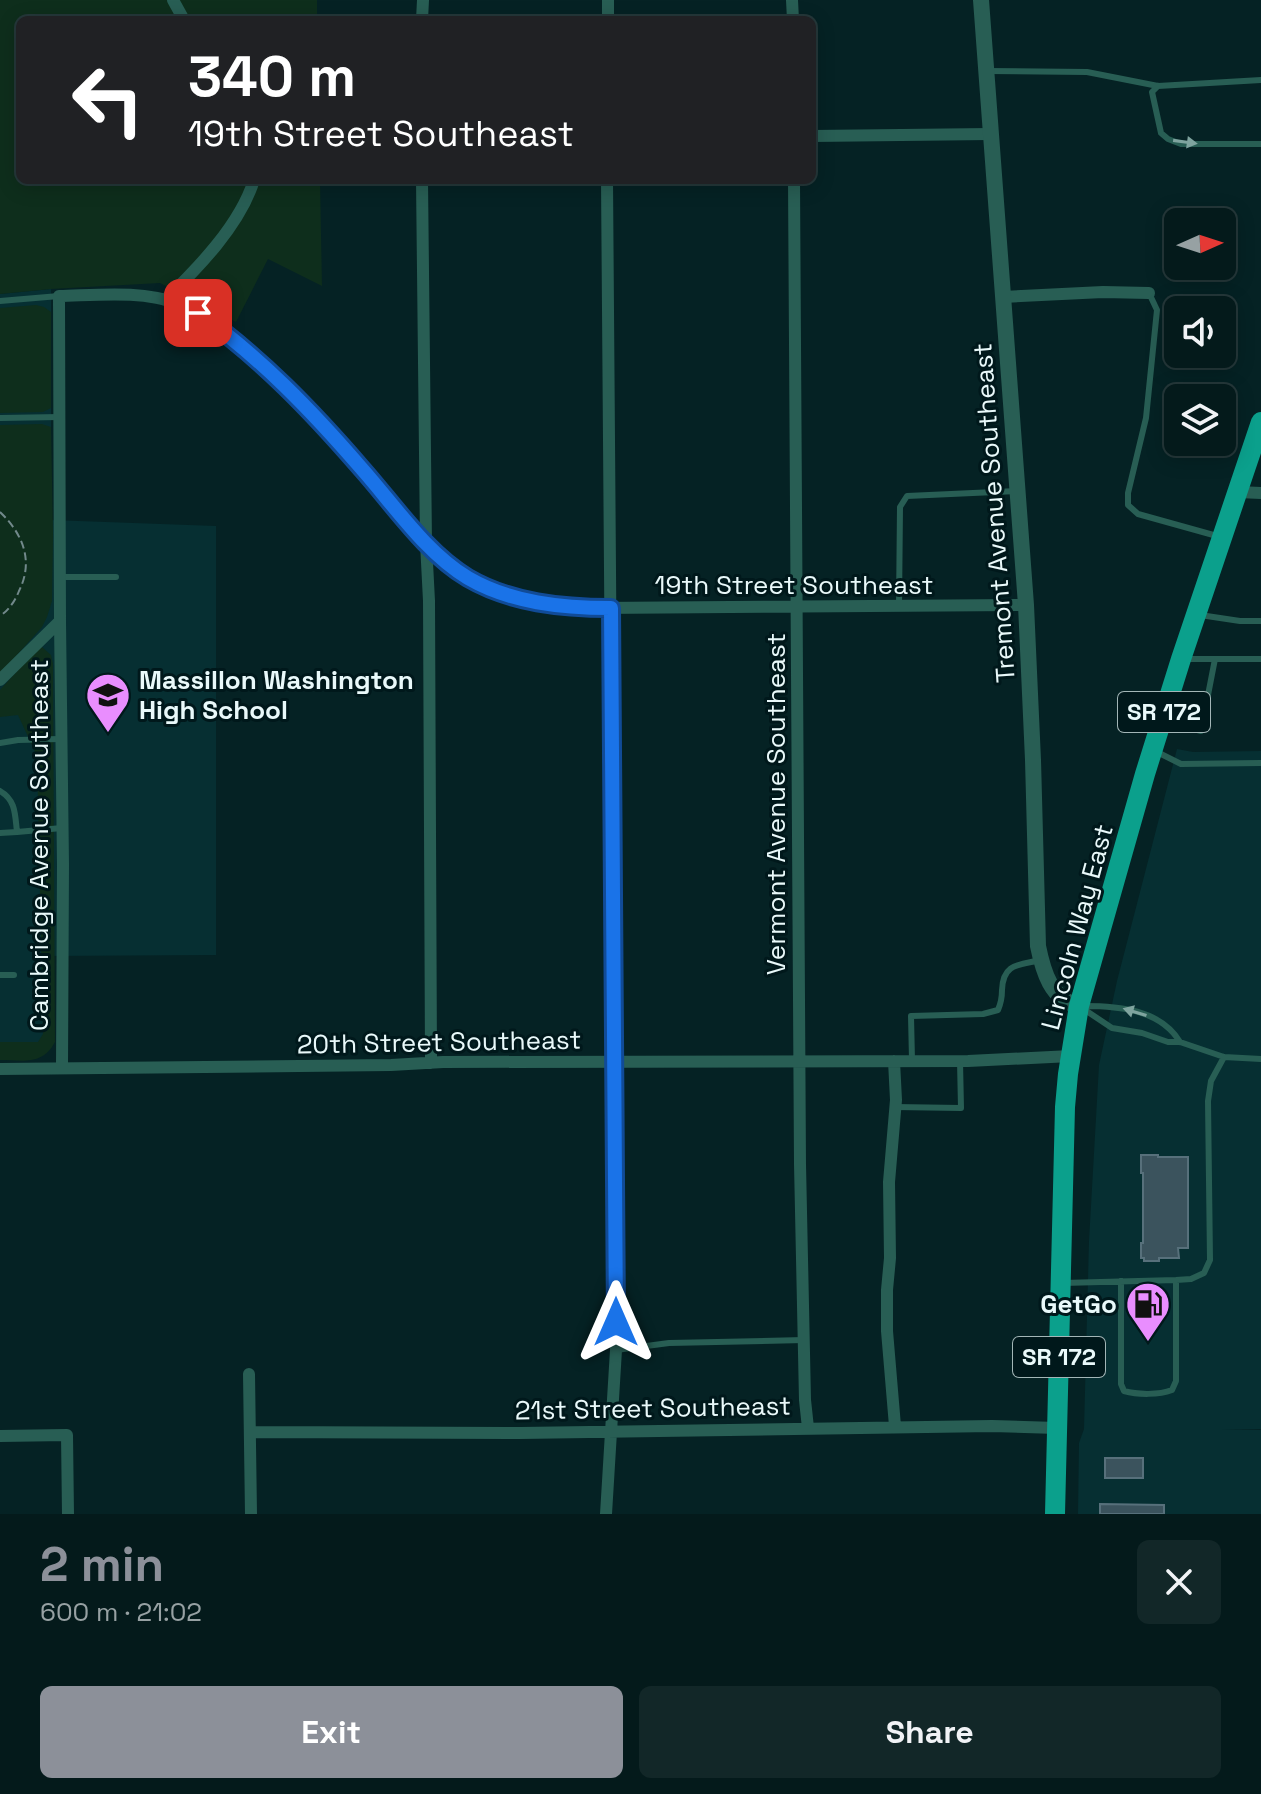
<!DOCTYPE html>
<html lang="en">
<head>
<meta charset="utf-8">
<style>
  body { margin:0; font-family:"Space Grotesk",sans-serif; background:#122728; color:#f1f3f6; height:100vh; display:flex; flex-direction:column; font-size:30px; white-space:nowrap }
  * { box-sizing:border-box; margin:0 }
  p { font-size:26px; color:#97a1a3 }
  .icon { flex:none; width:44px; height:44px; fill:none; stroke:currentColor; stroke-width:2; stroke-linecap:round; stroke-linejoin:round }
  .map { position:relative; height:1514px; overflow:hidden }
  .panel { display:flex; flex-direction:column; background:#041a1b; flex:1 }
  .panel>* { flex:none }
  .guide { position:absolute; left:16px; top:16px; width:800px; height:168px; border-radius:12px; box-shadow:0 4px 20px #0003,0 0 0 2px #25383a; background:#202124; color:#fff; overflow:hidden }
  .needle { width:52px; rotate:87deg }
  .buttons { position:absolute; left:1164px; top:208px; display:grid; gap:16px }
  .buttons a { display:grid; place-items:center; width:72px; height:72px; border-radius:12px; background:#041a1b; box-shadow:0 4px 20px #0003,0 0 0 2px #25383a; font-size:40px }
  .pin { position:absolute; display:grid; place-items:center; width:68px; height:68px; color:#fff; margin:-34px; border-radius:16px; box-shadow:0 4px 12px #0006 }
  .me { position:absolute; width:88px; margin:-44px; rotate:0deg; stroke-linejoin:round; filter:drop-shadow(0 0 6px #0008) }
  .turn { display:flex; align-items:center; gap:28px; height:168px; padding:0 40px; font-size:36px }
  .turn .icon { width:104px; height:104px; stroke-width:2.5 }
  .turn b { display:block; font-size:56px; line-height:68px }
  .round { display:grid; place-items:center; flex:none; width:84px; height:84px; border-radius:12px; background:#122728 }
  .headline { display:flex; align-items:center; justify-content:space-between; height:136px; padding:0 40px }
  h1 { font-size:48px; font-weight:800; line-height:60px; color:#8c9099 }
  .action { display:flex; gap:16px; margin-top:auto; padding:16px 40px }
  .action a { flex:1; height:92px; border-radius:12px; background:#8c9099; color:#fff; font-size:32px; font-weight:800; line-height:92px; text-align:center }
  .action a+a { background:#122728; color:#f1f3f6 }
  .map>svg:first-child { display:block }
  .built { fill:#062f32 }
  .green { fill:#0e2e1c }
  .building { fill:#3b535d; stroke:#57707b; stroke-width:2 }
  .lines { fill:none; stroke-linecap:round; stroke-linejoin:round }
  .path { stroke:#72898b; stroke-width:2; stroke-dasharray:8 4; stroke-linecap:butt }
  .service { stroke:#285e54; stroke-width:6 }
  .minor { stroke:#285e54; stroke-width:12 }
  .tertiary { stroke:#285e54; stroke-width:16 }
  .primary { stroke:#0ba08c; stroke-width:20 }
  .oneway { fill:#7fa49f }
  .route-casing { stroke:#114b97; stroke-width:20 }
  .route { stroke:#1a73e8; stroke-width:14 }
  .labels { text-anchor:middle; stroke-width:6; stroke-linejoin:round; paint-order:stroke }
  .shield { fill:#00181b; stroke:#a3b6b7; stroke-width:2 }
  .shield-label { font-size:24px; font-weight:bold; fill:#e9f9fa }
  .street-label { font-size:26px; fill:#e9f9fa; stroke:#00181b }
  .poi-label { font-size:26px; font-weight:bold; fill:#e9f9fa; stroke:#00181b; text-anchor:start }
</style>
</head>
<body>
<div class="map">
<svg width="1261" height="1514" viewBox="0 0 1261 1514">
  <rect width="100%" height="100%" fill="#052224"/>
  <path class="built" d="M51,289V520L216,526V955L43,956L44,1048H0V294Z
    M1177,749L1193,752L1261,751V1429H1222L1261,1430V1514H1078L1079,1443L1084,1429L1089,1241L1099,1065L1117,981Z"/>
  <path class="green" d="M0,0H317V20H20V180H320L322,286L268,259L236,322L160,283L51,289L0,294Z
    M36,305L44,307L51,312V408L43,412L0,413V308Z
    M42,424L51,427L53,534L52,601L47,617L42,627L0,674V425Z
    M42,647L51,655L53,664L55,1042C42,1066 23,1060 0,1060V1042H38L43,1034L37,756L18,715L0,717V690L38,648Z"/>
  <path class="building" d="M1141,1155H1158V1157H1188V1248H1178L1179,1258H1159V1261H1144V1258H1141V1243H1143V1173H1141Z
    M1105,1458H1143V1478H1105Z
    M1100,1504L1164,1505V1514H1100Z"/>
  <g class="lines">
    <path class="path" d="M0,512C23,534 34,561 19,591C15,601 9,610 0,616"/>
    <path class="service" d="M986,71L1087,72L1158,86L1261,80
      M1158,86L1152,92L1161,133L1168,139L1181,144H1261
      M1149,293L1157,310L1146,418L1128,493V505L1138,514L1217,536
      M0,301L59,296
      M0,418L60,417
      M60,577H116
      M899,607L900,507L907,496L1017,491
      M1200,615L1240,621H1261
      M1186,659H1215
      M1165,721L1201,731L1215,659H1261
      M0,743L18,740L60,739
      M1155,751L1181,764L1261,763
      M0,791C16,800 15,815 17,832L62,828
      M0,833L17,832
      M0,975H14
      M1084,1006C1118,1006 1160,1009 1180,1042
      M1082,1008L1112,1028L1142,1033L1168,1042H1180L1224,1057L1261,1059
      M912,1060L911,1016L983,1014L998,1010C1001,1003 1002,998 1002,990C1003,963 1019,965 1041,960
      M895,1107L961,1108L960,1061
      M1121,1281V1384L1124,1391C1138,1395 1159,1395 1172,1390L1176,1381V1280
      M1063,1283L1176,1280L1191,1279L1204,1273L1210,1260L1208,1101L1211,1081L1224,1057
      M616,1350L669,1343L804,1340"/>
    <path class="minor" d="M173,0L184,20
      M608,0V20
      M792,0L793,20
      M422,20L423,0
      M812,136L990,134
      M422,180L426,543L429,601L431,1063
      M794,180L800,1164L805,1400L808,1428
      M1003,297L1103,292L1149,293
      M165,300C198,268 240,225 254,180
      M1238,492L1261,493
      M60,621L63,865L62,1068
      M0,680L60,621L59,296C99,295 141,290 180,304C214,317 246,347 272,373C304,404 334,437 363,470C401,514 436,565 491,589C525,604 562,606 598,608L1026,605
      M894,1061L896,1100L889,1182L890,1258L887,1290V1331L895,1426
      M0,1069L391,1065L443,1062L968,1061L1071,1056
      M249,1374L251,1514
      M250,1432L520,1433L992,1426L1057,1428
      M0,1436L67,1435L68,1514
      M606,1514L616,1350L607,180"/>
    <path class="tertiary" d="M981,0L1026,605L1033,760L1038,946C1043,971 1051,1000 1079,1006"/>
    <path class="primary" d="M1055,1514L1065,1107L1068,1074L1079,1006L1145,774L1181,659L1261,422"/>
  </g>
  <defs><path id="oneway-solid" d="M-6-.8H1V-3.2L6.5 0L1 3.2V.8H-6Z" transform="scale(2)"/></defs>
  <g class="oneway">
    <use href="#oneway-solid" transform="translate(1185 142) rotate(8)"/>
    <use href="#oneway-solid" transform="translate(1135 1012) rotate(-163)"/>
  </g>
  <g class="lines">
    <g class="route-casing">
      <path id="route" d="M198,313C260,357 312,411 362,469C394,505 426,553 468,578C511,603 562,608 611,608L616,1322"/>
    </g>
    <use href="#route" class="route"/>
  </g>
  <defs>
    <g id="school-pin" transform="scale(2.3)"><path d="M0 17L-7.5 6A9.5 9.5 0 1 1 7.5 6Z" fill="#e98dfe" stroke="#00181b"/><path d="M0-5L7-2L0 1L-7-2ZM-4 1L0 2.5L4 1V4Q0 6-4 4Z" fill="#111"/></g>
    <g id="fuel-pin" transform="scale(2.3)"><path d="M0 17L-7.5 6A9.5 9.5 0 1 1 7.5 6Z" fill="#e98dfe" stroke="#00181b"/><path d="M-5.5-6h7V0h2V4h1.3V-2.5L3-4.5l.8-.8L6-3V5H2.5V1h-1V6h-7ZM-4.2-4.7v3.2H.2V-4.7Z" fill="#111"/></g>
  </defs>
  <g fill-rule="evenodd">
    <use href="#school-pin" x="108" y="695"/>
    <use href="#fuel-pin" x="1148" y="1304"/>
  </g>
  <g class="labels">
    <g class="shield">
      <rect x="1118" y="692" width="92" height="40" rx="6"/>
      <rect x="1013" y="1337" width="92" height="40" rx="6"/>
    </g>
    <g class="shield-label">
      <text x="1164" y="720">SR 172</text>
      <text x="1059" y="1365">SR 172</text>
    </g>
    <g class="street-label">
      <text transform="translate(994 513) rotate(-94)" y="9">Tremont Avenue Southeast</text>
      <text x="794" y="594">19th Street Southeast</text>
      <text transform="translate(776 804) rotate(-90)" y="9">Vermont Avenue Southeast</text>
      <text transform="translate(39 845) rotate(-90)" y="9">Cambridge Avenue Southeast</text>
      <text transform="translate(1077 927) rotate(-75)" y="9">Lincoln Way East</text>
      <text transform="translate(439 1042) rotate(-1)" y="9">20th Street Southeast</text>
      <text transform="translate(653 1408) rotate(-1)" y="9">21st Street Southeast</text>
    </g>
    <g class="poi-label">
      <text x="139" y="689">Massillon Washington<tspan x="139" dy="30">High School</tspan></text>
      <text x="1117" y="1313" text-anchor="end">GetGo</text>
    </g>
  </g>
</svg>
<div class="buttons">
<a><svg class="needle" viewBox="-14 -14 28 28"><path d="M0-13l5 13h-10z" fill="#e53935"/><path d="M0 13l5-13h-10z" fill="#97a1a3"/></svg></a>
<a><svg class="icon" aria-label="sound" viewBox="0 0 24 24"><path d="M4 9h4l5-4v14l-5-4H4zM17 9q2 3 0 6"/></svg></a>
<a><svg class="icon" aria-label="layers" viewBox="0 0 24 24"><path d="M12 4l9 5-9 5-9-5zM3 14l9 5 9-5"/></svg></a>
</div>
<div class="pin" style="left:198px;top:313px;background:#d93025"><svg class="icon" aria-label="arrive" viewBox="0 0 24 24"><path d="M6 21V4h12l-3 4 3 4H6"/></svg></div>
<svg class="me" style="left:616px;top:1322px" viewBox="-20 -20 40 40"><path d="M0-17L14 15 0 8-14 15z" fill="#1a73e8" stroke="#fff" stroke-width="4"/></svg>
<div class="guide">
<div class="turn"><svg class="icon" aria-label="left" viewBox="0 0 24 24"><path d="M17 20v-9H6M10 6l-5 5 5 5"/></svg><div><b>340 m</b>19th Street Southeast</div></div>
</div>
</div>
<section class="panel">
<div class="headline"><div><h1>2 min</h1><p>600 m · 21:02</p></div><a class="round"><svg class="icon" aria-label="close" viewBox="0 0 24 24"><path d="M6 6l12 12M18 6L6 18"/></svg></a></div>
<div class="action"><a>Exit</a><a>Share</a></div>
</section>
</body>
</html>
